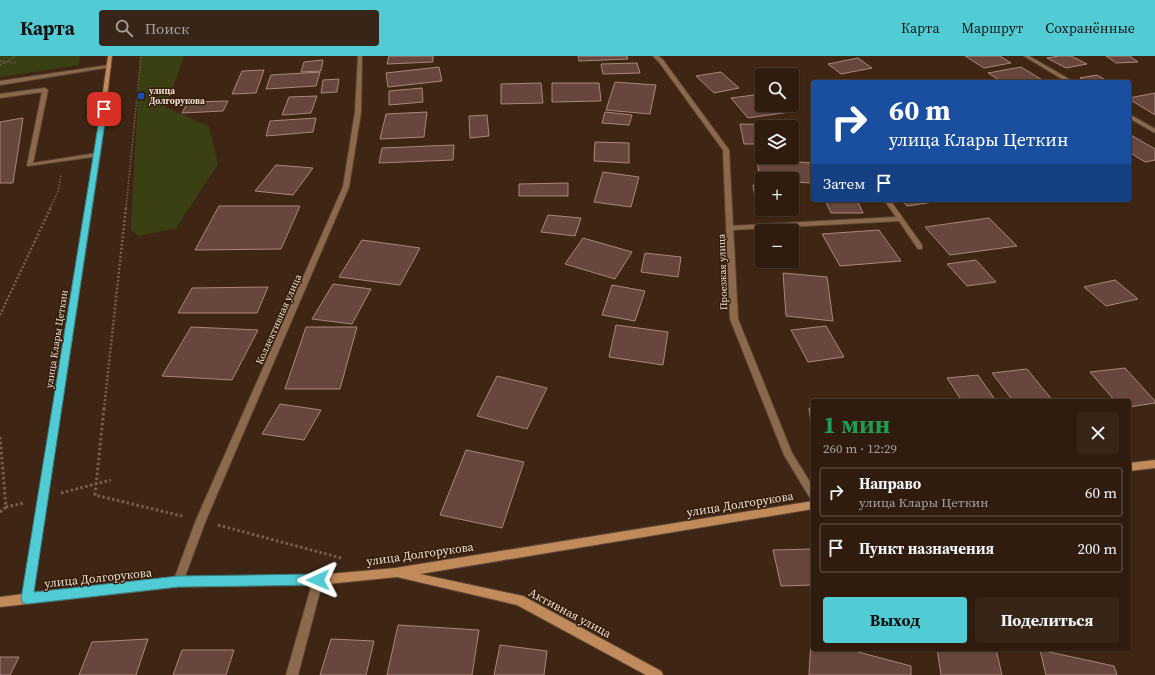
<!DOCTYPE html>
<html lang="ru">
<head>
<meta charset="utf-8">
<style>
  body { margin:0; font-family:"Source Serif 4",serif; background:#372518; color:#f1f3f6; height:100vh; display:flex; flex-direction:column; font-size:15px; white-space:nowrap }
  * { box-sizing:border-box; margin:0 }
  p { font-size:13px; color:#a7a19e }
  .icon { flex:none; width:22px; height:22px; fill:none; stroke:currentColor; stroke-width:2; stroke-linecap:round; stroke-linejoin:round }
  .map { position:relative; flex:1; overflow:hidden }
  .drawer { position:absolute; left:811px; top:343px; width:320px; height:252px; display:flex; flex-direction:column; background:#2f1c0f; border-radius:4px; box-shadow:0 1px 3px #0004,0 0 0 1px #4a3a2f }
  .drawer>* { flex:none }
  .top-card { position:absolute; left:811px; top:24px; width:320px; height:122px; border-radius:4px; box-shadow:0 1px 3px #0004,0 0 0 1px #4a3a2f; background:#1a4fa0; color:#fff; overflow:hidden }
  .controls { position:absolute; left:755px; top:12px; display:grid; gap:8px }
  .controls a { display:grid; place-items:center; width:44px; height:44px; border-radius:4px; background:#2f1c0f; box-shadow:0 1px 3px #0004,0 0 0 1px #4a3a2f; font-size:20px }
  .pin { position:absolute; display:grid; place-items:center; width:34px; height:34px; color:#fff; margin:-17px; border-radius:8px; box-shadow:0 2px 6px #0006 }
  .me { position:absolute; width:44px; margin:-22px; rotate:269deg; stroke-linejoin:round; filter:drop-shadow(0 0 3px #0008) }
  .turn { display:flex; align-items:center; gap:14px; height:84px; padding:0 12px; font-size:18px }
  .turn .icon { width:52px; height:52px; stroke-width:2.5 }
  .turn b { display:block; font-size:28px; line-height:34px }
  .then { display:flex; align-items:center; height:38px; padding:0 12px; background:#0003; gap:8px; font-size:15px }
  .round { display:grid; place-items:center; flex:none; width:42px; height:42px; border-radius:4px; background:#372518 }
  .summary { display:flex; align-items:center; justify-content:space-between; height:68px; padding:0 12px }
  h1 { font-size:24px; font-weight:700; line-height:30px; color:#1e9e55 }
  .action { display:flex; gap:8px; margin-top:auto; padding:8px 12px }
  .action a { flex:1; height:46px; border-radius:4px; background:#51ccd5; color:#111; font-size:16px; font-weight:700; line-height:46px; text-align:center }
  .action a+a { background:#372518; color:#f1f3f6 }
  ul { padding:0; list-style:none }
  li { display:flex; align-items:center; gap:12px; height:50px; margin:0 8px 6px; padding:0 4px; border:2px solid #4a3a2f; border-radius:4px }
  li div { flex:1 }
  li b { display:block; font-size:15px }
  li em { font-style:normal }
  header { display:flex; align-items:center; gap:24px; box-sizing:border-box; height:56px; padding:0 20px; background:#51ccd5; color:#111 }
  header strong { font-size:19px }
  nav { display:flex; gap:22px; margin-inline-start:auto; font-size:14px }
  .search { width:280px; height:36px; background:#372518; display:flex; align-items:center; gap:10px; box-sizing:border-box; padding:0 14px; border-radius:4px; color:#a7a19e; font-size:15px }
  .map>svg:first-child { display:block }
  .green { fill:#3b4013 }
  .building { fill:#66463d; stroke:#aa867c }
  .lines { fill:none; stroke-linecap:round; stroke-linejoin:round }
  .service-casing { stroke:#5b4433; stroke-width:2 }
  .minor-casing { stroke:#5b4433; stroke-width:2 }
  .secondary-casing { stroke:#5b4433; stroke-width:2 }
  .path-far2 { stroke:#755f4e; stroke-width:1.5; stroke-dasharray:1.5 1.5; stroke-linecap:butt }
  .path-far1 { stroke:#755f4e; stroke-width:2.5; stroke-dasharray:2 2; stroke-linecap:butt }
  .path { stroke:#755f4e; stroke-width:3; stroke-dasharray:2.5 2.5; stroke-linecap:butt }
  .service { fill:#8b694c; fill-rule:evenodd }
  .minor { fill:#8b694c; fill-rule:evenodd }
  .secondary { fill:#c08a5b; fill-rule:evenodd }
  .route { fill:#51ccd5; stroke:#35858a }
  .transit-dot { fill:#1a4fb4; stroke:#341c0a; stroke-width:1.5 }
  .labels { text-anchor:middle; stroke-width:3; stroke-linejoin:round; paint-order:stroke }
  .far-poi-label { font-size:9px; font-weight:bold; fill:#f0e0d4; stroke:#341c0a; text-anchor:start }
  .street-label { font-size:10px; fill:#f0e0d4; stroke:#341c0a }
  .near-street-label { font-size:12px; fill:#f0e0d4; stroke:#341c0a }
</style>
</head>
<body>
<header>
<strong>Карта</strong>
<div class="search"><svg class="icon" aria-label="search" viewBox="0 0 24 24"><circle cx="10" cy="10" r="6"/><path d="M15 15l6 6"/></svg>Поиск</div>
<nav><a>Карта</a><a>Маршрут</a><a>Сохранённые</a></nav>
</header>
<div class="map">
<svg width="1155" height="619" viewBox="0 0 1155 619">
  <rect width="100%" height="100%" fill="#3f2614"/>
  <path class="green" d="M0,0H80L79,9L0,21Z
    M140,0H184L166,51L209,71L218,108L176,172L138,180L131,173Z"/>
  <path class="building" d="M389,0H433V6L387,8Z
    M578,0H627L628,3L579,5Z
    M965,0H1000L1011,7L984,12Z
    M1059,0H1071L1087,8L1066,12L1047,2Z
    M1106,0H1130L1138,6L1116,7Z
    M858,2L872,12L841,18L828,8Z
    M323,4L321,15L301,16L304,6Z
    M637,7L640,17L603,18L601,8Z
    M439,11L442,25L388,31L386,17Z
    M1021,11L1044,25L1002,26L988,17Z
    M264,14L256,37L232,38L242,15Z
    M320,16L316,30L266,33L271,19Z
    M721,16L739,32L714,37L696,20Z
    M1097,19L1109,26H1087L1080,22Z
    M339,23L337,36L321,37L323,24Z
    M615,26L656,29L650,58L606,54Z
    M541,27L543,47L501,48V28Z
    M552,27H599L601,45L552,46Z
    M422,32L423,46L389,49V35Z
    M1155,37V59L1129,43V42Z
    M762,38V49H791L797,55L748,62L731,42Z
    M317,40L311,57L282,59L289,41Z
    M228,45L223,55L182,57L188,46Z
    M427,56L424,81L380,83L386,58Z
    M605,56L632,59L629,69L602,67Z
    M487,59L489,80L470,82L469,60Z
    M23,62L13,127H0V66Z
    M316,62L313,76L266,80L270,65Z
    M740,68L781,69V71H762V88H744Z
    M1129,78L1155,93V104L1145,106L1129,96Z
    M595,86L629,87V107L594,105Z
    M454,89L453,104L379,107L382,92Z
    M757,103L813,107V127L792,126V123L760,124Z
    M276,109L313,112L293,139L255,135Z
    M603,116L639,121L631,151L594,146Z
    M568,127V140H519V128Z
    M753,129H762V153H757Z
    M792,134L796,155L763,153H792Z
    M825,144H857L863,157H831Z
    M902,144H931L933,146L907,150Z
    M219,150H300L281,193L195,194Z
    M548,159L581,162L575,180L541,176Z
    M989,162L1017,190L950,199L925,171Z
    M879,174L901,205L840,210L822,178Z
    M583,182L632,196L615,223L565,208Z
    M362,184L420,192L400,229L339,221Z
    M645,197L681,201L678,221L641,216Z
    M976,204L996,226L967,230L947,208Z
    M783,217L827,221L833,265L786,260Z
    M1115,224L1138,243L1106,250L1084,231Z
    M333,228L371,233L352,268L312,263Z
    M612,229L645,235L635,265L602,259Z
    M268,231L257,257H178L192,232Z
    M616,269L668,276L663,309L609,301Z
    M826,270L844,301L808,306L791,274Z
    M191,271L258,274L232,324L162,320Z
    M306,271H357L340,333H285Z
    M1125,312L1155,345V347L1129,351V345H1115L1090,316Z
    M1027,313L1053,345H1013L992,317Z
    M978,319L996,345H962L947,322Z
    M497,320L547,332L527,373L477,360Z
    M280,348L321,354L304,384L262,378Z
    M809,352L813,353V383Z
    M466,394L524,406L502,472L440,459Z
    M813,493V529L781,530L773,494Z
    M398,569L479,574L472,619H387Z
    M148,583L136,619H79L92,586Z
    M331,583L374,585L366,619H320Z
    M811,583L813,584V593H847L911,610V619H809Z
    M500,589L547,595L544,619H494Z
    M937,593H996L1002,619H941Z
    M182,594H234L226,619H173Z
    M1040,594L1114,610L1117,619H1046Z
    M0,601H19L10,619H0Z"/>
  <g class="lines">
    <g class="service-casing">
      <path id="service" d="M45,32L48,34L33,107L97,97L100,99L99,100L28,110L27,109L42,36L0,42V38Z
        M884,144H890L922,189V193H918L899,165L730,174L727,172L730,170L896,161Z"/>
    </g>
    <g class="minor-casing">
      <path id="minor" d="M358,0H362L361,56L349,131L206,464L183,526L182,529L178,531L174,529L173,526L196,464L343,131L355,56Z
        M653,0H658L663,4L729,94L738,263L792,397L813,431V443L810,442L784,399L730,263L723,94L659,6Z
        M1024,0H1029L1074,26H1067Z
        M109,9H111V11L0,29V25Z
        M1129,58L1155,73V77L1129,62Z
        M318,519L322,521L323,524L298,619H286L313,524L314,521Z"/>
    </g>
    <g class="secondary-casing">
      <path id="secondary" d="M108,0H112L100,99L33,537L178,521L318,519L395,512L813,445V453L420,518L523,540L661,615L663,619H646L517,549L397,521L318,529L178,531L0,551V541L23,538L94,99Z
        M1155,404V412L1129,415V407Z"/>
    </g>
    <path class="path-far2" d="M0,5L16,7
      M0,9L16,0
      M50,152L58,136L61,119
      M126,152L141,0"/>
    <path class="path-far1" d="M0,259L51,151
      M104,353L126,151"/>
    <path class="path" d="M104,352L95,439L182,460
      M0,381L6,451L24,447
      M61,437L111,424
      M0,456L6,451
      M218,469L341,502"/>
    <use href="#service" class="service"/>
    <use href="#minor" class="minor"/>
    <use href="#secondary" class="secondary"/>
  </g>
  <path class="route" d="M101,52L107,53L34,536L178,520L318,518L322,520L324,524L322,528L318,529L178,531L27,548L23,547L21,543Z"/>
  <rect class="transit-dot" x="137" y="36" width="8" height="8" rx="2"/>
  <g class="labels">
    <g class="far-poi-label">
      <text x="149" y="38">улица<tspan x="149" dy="10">Долгорукова</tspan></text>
    </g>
    <g class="street-label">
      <text transform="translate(722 216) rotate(-92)" y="4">Проезжая улица</text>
      <text transform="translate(278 263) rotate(-66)" y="4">Коллективная улица</text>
      <text transform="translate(56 283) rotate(-81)" y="4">улица Клары Цеткин</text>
    </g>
    <g class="near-street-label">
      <text transform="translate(740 448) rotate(-9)" y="4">улица Долгорукова</text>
      <text transform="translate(420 498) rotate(-8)" y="4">улица Долгорукова</text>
      <text transform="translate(98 522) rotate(-6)" y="4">улица Долгорукова</text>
      <text transform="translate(570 557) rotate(28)" y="4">Активная улица</text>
    </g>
  </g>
</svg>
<div class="controls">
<a><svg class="icon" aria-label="search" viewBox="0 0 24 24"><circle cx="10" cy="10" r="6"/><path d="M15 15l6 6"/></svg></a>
<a><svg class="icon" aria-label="layers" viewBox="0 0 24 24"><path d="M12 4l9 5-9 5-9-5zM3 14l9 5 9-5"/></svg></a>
<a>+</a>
<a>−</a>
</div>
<div class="pin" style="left:104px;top:53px;background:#d93025"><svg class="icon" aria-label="arrive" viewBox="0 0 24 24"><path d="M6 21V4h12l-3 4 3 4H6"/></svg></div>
<svg class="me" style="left:318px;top:524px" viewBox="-20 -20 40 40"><path d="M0-17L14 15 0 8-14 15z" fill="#51ccd5" stroke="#fff" stroke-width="4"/></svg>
<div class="top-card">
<div class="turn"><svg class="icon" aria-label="right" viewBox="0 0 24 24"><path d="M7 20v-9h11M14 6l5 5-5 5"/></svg><div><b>60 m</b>улица Клары Цеткин</div></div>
<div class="then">Затем<svg class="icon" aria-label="arrive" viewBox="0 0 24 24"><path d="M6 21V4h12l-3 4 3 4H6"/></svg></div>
</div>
<section class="drawer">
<div class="summary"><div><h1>1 мин</h1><p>260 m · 12:29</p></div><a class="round"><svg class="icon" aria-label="close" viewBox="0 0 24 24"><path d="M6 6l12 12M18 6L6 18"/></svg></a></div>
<ul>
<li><svg class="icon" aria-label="right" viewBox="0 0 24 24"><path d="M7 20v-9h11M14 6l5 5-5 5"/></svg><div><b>Направо</b><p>улица Клары Цеткин</p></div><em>60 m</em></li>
<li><svg class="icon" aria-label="arrive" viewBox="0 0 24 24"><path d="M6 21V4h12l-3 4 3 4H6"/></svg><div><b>Пункт назначения</b></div><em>200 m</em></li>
</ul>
<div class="action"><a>Выход</a><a>Поделиться</a></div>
</section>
</div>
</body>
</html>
